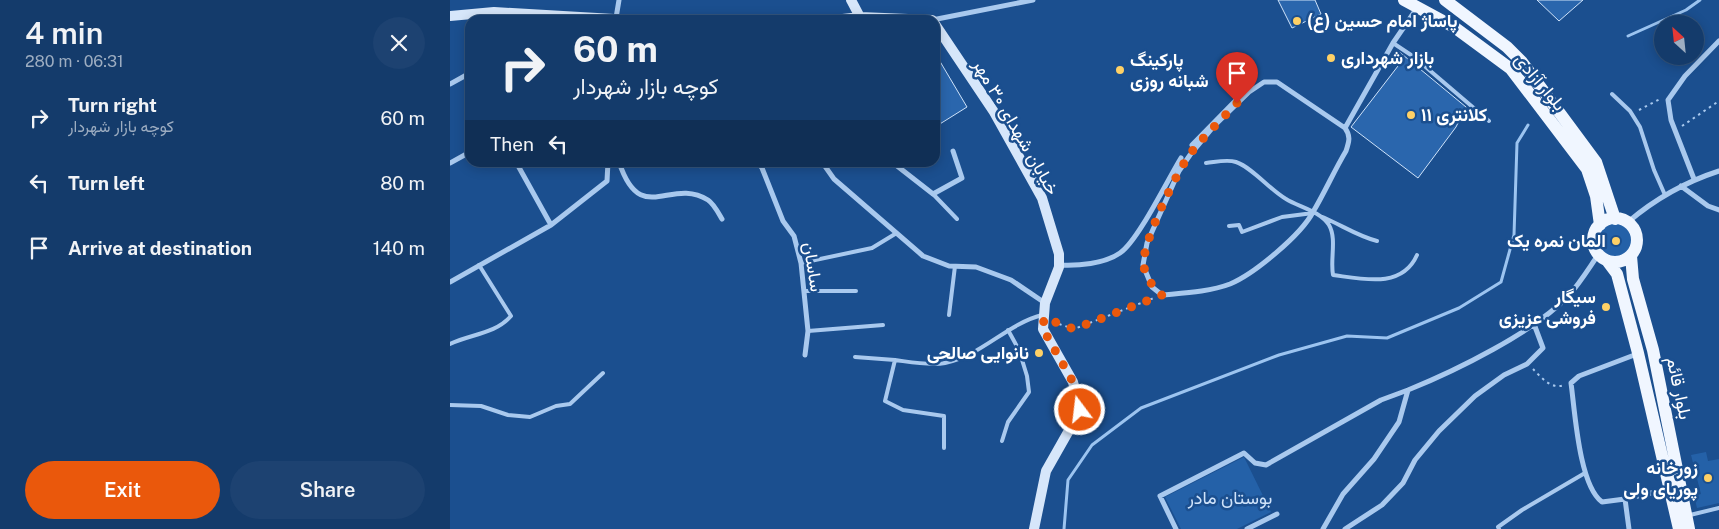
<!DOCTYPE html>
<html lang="en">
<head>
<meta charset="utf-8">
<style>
  body { margin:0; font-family:"Public Sans",Vazirmatn,sans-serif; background:#1d4271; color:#f1f3f6; height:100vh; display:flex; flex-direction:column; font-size:19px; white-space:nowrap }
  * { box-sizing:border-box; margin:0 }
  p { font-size:16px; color:#9dadc1 }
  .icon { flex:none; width:28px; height:28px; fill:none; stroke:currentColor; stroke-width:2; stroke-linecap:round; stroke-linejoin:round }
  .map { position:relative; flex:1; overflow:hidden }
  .panel { display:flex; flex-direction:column; background:#143b6b; width:450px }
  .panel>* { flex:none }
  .top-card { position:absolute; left:15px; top:15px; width:475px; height:152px; border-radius:15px; box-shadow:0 2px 12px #0003,0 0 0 1px #33557e; background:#143b6b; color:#f1f3f6; overflow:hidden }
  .needle { width:32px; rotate:333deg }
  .controls { position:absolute; left:1204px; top:15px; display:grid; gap:10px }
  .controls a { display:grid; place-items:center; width:50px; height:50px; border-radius:50%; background:#143b6b; box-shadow:0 2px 12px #0003,0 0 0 1px #33557e; font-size:25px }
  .pin { position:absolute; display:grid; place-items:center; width:42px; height:42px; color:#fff; margin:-51px -21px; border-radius:50% 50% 50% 0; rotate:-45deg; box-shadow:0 0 5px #0007 }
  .pin .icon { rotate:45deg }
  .me { position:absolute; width:55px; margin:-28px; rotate:345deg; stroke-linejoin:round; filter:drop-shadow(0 0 4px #0008) }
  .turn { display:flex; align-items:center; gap:18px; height:105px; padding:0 25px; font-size:22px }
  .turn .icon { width:65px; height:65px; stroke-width:2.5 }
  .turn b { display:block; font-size:35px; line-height:42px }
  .then { display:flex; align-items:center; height:48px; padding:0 25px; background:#0003; gap:10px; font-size:19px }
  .round { display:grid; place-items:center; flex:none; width:52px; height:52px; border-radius:26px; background:#1d4271 }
  .headline { display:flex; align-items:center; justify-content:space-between; height:85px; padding:0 25px }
  h1 { font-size:30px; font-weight:600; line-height:38px }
  .button { display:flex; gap:10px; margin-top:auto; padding:10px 25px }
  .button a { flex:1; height:58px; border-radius:30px; background:#ea580c; color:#fff; font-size:20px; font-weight:600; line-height:58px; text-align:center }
  .button a+a { background:#1d4271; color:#f1f3f6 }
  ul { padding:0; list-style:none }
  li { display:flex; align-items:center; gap:15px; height:65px; padding:0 25px }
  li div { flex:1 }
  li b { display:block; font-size:19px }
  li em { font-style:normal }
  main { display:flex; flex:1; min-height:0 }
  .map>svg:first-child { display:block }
  .green { fill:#2461a8 }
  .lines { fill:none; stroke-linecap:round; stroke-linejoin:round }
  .stream { stroke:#9cc4f0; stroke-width:3 }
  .building { fill:#2a66ad; stroke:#cfe3fa }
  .path { stroke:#a9c9ee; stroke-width:2; stroke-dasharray:2.5 4; stroke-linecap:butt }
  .lane { stroke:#a9c9ee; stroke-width:4 }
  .street { stroke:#a9c9ee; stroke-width:5 }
  .secondary { stroke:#d6e6fa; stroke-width:10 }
  .primary { stroke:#f0f6ff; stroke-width:12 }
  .route { stroke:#ea580c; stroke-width:9; stroke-dasharray:0 16.2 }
  .poi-dot { fill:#ffd166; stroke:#1b4f8f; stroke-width:2 }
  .labels { text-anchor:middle; stroke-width:5; stroke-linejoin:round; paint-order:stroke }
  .poi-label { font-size:18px; font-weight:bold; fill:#fff; stroke:#1b4f8f; text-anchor:start }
  .street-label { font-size:18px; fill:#fff; stroke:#1b4f8f }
  .park-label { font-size:18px; fill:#cfe3fa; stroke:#1b4f8f }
</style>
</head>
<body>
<main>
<section class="panel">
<div class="headline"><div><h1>4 min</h1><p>280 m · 06:31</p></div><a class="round"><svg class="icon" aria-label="close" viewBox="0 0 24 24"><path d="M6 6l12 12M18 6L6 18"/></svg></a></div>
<ul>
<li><svg class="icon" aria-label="right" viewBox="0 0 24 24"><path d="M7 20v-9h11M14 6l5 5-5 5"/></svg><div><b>Turn right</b><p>کوچه بازار شهردار</p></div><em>60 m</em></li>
<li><svg class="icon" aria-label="left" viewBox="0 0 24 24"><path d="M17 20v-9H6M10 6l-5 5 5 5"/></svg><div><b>Turn left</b></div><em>80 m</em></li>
<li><svg class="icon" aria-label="arrive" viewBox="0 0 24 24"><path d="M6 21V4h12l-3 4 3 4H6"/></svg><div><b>Arrive at destination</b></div><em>140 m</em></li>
</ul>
<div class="button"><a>Exit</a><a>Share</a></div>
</section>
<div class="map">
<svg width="1269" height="529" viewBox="0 0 1269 529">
  <rect width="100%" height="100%" fill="#1b4f8f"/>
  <path class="green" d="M1147 241a18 18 0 1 1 36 0a18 18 0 1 1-36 0Z
    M1256,452L1258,461L1269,459V503L1247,508L1244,496L1251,494L1241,455Z
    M794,457L821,512L787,529H731L715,497Z"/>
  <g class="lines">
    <path class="stream" d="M1178,36L1236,10L1250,0
      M614,529L618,480L642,445L691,408L829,355L897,336L937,338L1009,308L1051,282L1064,235L1067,143L1078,125"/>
  </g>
  <path class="building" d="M828,0H865L871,14L842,28Z
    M1087,0H1133L1109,21Z
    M947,50L1016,107L1006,127L968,178L901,127L948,66L941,61Z
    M485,53L517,107L485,127Z"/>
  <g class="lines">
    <path class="path" d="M1189,110L1210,99
      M1232,126L1269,101
      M603,322L624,329L704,298
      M1083,369C1091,377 1101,390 1114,385"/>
    <path class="lane" d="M943,43L964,57L1039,121
      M1162,94L1180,111L1190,127L1204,170L1215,195
      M756,163C766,162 777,159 786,162C803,168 820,190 836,199C849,207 870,211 879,225C887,239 880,259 883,275C913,279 952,289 967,255
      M483,194L507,219
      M870,216C890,224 907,236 927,241
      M779,226L789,225L792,232L832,217L863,213
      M351,263L422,248L445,234
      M354,291H406
      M499,315L505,266
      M358,331L433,325
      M0,344C21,334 45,334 61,316L29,265
      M405,357L445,360
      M0,405L31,406L58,415L80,417L106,406L120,404L153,373
      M552,441L558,422L579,392L577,376L569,350L558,330
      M494,448V416L453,410L435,401L445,360C460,362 480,366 495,363C531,356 557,324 592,315
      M1240,515L1269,508
      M1049,529L1048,527L1072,510L1135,473"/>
    <path class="street" d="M166,18L169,0
      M482,20L583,0
      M814,82H827L895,128C901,136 899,142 896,151C884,171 875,192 863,212C851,235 804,274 780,284C759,292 734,293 712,295L702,287L693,265L697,243L729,171L740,155L764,126L799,92Z
      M0,84L20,73
      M895,128L943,43L967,8
      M742,145L791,95
      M66,162L101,225
      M169,162C191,228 220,176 258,200C264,204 269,214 272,219
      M307,162L312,168L333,221L344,236L351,263L358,331L355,355
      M372,162L384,179L473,256L499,266L526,267L561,280L595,303
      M442,162L483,194L512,178L503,151
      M0,163L20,152
      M1244,179L1221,120L1218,100L1235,76L1269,41
      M1231,186L1258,206L1269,210
      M1178,222C1205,199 1235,182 1269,171
      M609,265C628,266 654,264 670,253C688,241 718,179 731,158
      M0,282L101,225L157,181L158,162
      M1175,499L1152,502C1129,485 1125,412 1121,383L1129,376L1187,354
      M726,529L710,496L794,453L805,463L816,465L931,400L958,390
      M797,529L827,514
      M873,529L893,494L924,459L949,422L958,390C1005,371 1085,332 1119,295C1130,283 1139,268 1148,255
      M895,529L932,505L953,483L965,460L989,431L1025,396L1054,375L1077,364L1093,348L1084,324
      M1179,529L1175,499L1218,489"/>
    <path class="secondary" d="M401,0L410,17
      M0,16L44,12L181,20
      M384,20L410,17L482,20
      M485,24L544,112L592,198L609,254V267L595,303L593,329L623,382L630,411L596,471L584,529"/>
    <path class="primary" d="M954,0L1004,27L1061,69L1137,169L1146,196L1150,225
      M995,0L1057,47L1072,62L1146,162L1165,219
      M1143 240a22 22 0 1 1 44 0a22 22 0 1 1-44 0Z
      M1181,256L1183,279L1203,350L1239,529
      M1158,262L1167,274L1188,353L1229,529"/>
  </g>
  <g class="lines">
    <path class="route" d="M630,410L623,382L593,329L594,318L624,329L712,295C703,287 696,278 694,267C689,248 728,170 740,154C754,136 771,120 787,103"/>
  </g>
  <g class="poi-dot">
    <circle cx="847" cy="21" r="5"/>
    <circle cx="881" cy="58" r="5"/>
    <circle cx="670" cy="70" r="5"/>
    <circle cx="961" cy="115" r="5"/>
    <circle cx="1166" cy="241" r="5"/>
    <circle cx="1156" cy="307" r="5"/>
    <circle cx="589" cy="353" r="5"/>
    <circle cx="1258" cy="478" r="5"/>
  </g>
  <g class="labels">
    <g class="poi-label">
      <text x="857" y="27">پاساژ امام حسین (ع)</text>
      <text x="891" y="64">بازار شهرداری</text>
      <text x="680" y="66">پارکینگ<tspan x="680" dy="21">شبانه روزی</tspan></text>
      <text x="971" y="121">کلانتری ۱۱</text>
      <text x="1156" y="247" text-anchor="end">المان نمره یک</text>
      <text x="1146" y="303" text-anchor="end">سیگار<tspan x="1146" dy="21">فروشی عزیزی</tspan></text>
      <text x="579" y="359" text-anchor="end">نانوایی صالحی</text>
      <text x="1248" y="474" text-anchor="end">زورخانه<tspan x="1248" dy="21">پوریای ولی</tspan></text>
    </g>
    <g class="street-label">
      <text transform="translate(1090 82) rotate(50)" y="6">بلوار آزادی</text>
      <text transform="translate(566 127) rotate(60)" y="6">خیابان شهدای ۳۰ مهر</text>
      <text transform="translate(363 267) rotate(81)" y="6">ساسان</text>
      <text transform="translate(1229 388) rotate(78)" y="6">بلوار قائم</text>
    </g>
    <g class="park-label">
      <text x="780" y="504">بوستان مادر</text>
    </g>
  </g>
</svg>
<div class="controls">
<a><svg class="needle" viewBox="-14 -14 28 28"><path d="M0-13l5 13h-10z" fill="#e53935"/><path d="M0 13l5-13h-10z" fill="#9dadc1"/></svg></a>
</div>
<div class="pin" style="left:787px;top:103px;background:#d93025"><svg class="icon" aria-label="arrive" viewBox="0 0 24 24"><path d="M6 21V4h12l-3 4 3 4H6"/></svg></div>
<svg class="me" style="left:630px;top:410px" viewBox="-20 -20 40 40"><circle r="17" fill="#ea580c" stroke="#fff" stroke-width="3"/><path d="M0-11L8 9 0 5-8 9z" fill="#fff"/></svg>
<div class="top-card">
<div class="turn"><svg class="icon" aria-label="right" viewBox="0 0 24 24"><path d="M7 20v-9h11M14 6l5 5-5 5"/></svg><div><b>60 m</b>کوچه بازار شهردار</div></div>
<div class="then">Then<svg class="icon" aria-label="left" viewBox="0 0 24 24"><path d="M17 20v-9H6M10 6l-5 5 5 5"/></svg></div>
</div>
</div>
</main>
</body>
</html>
